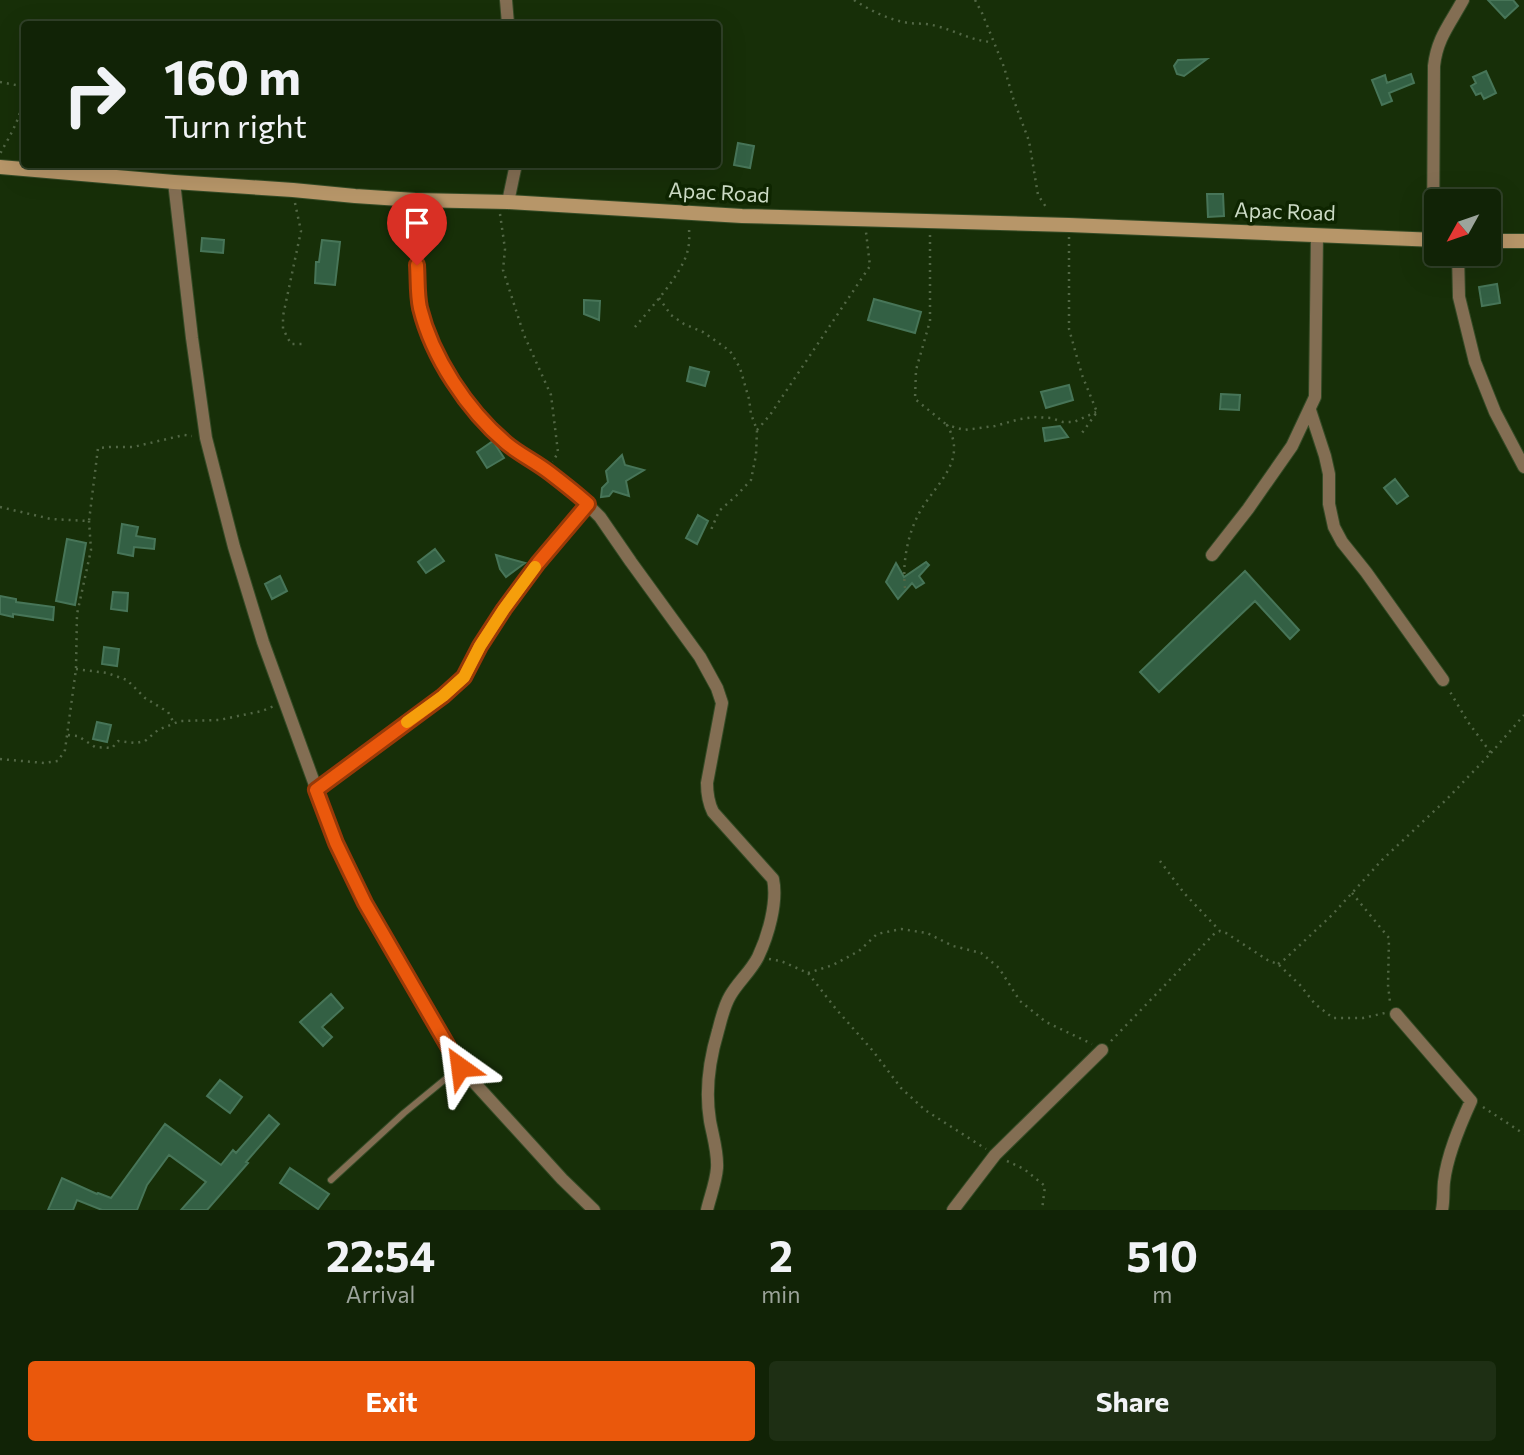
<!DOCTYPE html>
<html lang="en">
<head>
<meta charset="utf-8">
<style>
  body { margin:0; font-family:Commissioner,sans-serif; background:#1e2f14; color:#f1f3f6; height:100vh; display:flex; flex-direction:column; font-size:26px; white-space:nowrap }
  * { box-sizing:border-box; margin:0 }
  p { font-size:23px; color:#9ca49b }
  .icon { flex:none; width:38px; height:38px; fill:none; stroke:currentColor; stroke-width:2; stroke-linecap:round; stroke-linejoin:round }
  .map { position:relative; height:1210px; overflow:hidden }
  .details { display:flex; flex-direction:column; background:#112306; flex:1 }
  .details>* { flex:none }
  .banner { position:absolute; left:21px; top:21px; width:700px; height:147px; border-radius:7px; box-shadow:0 7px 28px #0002,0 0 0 2px #304028; background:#112306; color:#f1f3f6; overflow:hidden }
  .needle { width:46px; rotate:230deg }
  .fabs { position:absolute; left:1424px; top:189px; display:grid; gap:14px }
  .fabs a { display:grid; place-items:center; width:77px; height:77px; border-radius:7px; background:#112306; box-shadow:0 7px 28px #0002,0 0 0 2px #304028; font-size:35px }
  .pin { position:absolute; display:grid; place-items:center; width:60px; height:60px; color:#fff; margin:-72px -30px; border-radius:50% 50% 50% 0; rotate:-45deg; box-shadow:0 0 7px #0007 }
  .pin .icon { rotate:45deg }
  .me { position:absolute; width:77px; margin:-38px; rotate:329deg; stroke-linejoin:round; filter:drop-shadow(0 0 5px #0008) }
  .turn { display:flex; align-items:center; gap:24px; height:147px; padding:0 28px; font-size:32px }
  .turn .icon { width:91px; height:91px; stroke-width:2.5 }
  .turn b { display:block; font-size:49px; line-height:60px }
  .eta { display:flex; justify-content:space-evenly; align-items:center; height:119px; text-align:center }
  .eta b { font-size:42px; font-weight:700; line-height:49px }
  .button { display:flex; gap:14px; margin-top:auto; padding:14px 28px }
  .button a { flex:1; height:80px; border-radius:7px; background:#ea580c; color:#fff; font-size:28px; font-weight:700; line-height:80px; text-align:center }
  .button a+a { background:#1e2f14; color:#f1f3f6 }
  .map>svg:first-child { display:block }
  .building { fill:#336044; stroke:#477558; stroke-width:2 }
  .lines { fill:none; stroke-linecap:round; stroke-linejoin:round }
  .lane-casing { stroke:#344b26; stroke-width:8 }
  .street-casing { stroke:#344b26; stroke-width:14 }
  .secondary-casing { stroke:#344b26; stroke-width:16 }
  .path { stroke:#526745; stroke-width:2.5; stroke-dasharray:2 5; stroke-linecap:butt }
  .lane { stroke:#836e53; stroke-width:6 }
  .street { stroke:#836e53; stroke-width:12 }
  .secondary { stroke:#b79669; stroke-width:14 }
  .route-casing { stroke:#983908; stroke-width:18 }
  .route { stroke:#ea580c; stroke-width:12 }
  .slow { stroke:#f59e0b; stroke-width:12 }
  .labels { text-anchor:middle; stroke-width:7; stroke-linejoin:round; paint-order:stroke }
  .street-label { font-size:21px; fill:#ccdbc5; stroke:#0e2500 }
</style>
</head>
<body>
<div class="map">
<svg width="1524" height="1210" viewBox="0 0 1524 1210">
  <rect width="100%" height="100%" fill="#172f08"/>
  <path class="building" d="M1488,0H1513L1518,6L1505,18Z
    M1207,59L1184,76L1177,74L1174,66L1178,60Z
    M1486,71L1496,93L1484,99L1481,93L1476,95L1471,86L1476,83L1473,77Z
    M1411,74L1414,83L1389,93L1392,101L1382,105L1372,80L1385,75L1387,83Z
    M738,143L754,146L750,168L734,165Z
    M1207,194H1223L1224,216L1208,217Z
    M202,238L224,240L223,253L201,251Z
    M322,240L340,242L335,285L315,283L316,262H319Z
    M1497,284L1500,303L1482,306L1479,287Z
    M874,299L921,312L915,333L868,320Z
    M584,300L600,301L599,320L584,314Z
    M690,367L709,372L705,386L687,381Z
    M1069,385L1073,400L1046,408L1041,392Z
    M1221,394L1240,395L1239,410L1220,409Z
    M1060,426L1068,437L1045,441L1043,428Z
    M493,441L504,458L487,468L477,452Z
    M622,455L625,465L644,470L626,481L629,496L613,491L609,496L601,497L602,488L608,482L606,471Z
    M1395,479L1408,496L1397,504L1384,488Z
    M698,515L708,521L697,544L686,538Z
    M122,524L138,527L136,536L155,539L154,549L134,547L133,556L118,553Z
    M67,539L86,543L75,605L56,601Z
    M435,549L444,561L426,573L418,562Z
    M496,555L525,563L506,577L500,569Z
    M926,562L929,565L919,576L924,583L916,588L912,583L898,599L886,582L896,563L904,577Z
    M1245,571L1299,630L1290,639L1255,601L1159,692L1140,672Z
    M280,576L287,591L272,599L265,584Z
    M113,592L128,593L127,611L111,609Z
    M0,596L16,599V602L54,607L53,620L13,614V617L0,614Z
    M104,647L119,649L117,666L102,664Z
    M97,722L111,725L107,742L93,739Z
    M331,994L343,1008L322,1027L332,1037L323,1046L300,1022Z
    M220,1080L242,1097L230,1113L207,1096Z
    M269,1115L279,1124L246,1162L248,1163L207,1210H181L206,1182L169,1155L147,1185L137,1210H102L77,1200L73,1210H48L62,1178L97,1194L98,1193L111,1198L165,1124L221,1165L233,1150L236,1153Z
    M290,1168L329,1194L318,1209L280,1183Z"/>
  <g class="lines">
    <g class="lane-casing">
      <path id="lane" d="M331,1180L404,1113L460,1067"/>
    </g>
    <g class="street-casing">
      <path id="street" d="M506,0L508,24
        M174,182L192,338L206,438L234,547L263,642L336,843L364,903L460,1067L562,1179L594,1210
        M415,200L419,305L426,328L451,379L468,403L506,443L549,472L574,491L600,517L631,562L700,657L717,688L722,703L707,783C707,794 708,802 713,812L773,879C778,902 768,936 758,957C751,971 738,982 730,996C724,1006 721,1020 718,1031C709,1061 705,1091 710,1121C713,1137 718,1152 717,1168C716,1182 710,1197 707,1210
        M508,202L516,164
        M1433,239L1434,66C1437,38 1450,24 1463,0
        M1458,254L1459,297L1475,362L1495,412L1524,467
        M1310,410L1325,456L1329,474V504L1334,527L1342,542L1366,572L1443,680
        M1212,555L1248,509L1292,446L1315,397L1317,235
        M316,790L443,697L464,677L480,646L504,609L538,563L588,504
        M1396,1014L1471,1101C1460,1125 1447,1155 1444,1182C1443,1191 1444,1200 1442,1210
        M953,1210L995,1155L1102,1050"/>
    </g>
    <g class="secondary-casing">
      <path id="secondary" d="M0,167L174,182L293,190L355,196L415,200L508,202L742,216L1069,225L1437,240
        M1489,241H1524"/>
    </g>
    <path class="path" d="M854,0C871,11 889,20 909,23C918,24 927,23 936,26C957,31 971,41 993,42
      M975,0L982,13L1004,67L1013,98L1029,141L1038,195L1048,210
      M0,82L21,86C28,108 10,135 0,154
      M295,203L301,231L283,316V329L291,344H303
      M500,214L505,249L503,270L524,335L551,395L558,452L553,462
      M930,235V321L916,370L915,399L947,425
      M1069,237V329L1082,375L1097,412L1082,433
      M659,298L671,315L684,324L703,332L730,351L740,368L749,399L751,414L757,430L756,455L751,480L736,496L719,511L711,530
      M635,327C650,309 684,272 688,249C690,241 689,233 689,226
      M757,430L770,415L870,266L866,232
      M0,507L51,519L89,521L98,448L110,447H133L184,435L192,436
      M905,588C902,562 908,531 922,508C940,480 967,459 947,425L964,430L995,426L1020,419L1034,417L1051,418L1063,422H1074L1096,412
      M76,669L107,673L127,680L145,698L168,712L174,723
      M68,735L78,736L95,747L112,748L118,741L136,743L145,741L158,730L180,721L219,720L262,711L274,706
      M1491,753L1524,715
      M0,759L44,763L58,761L65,750L76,669L77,614L91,550L89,521
      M1160,861L1184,893L1220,931L1226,933L1269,961L1278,964L1300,985L1315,1004L1333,1018H1363L1385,1013
      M1352,893L1389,938L1388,985L1390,1002
      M769,959L781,961L808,973L836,1009L873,1051L901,1088L925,1110L986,1149
      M1278,964L1285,959L1332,915L1382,860L1447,799L1491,753L1468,722L1449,690
      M808,973L833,965L859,951L877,934L901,929L927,933L953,946L981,953L999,968L1020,1001L1046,1022L1092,1044
      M1111,1041L1215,933L1220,931
      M1483,1107L1524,1134
      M1007,1161L1024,1169L1045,1186L1042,1210"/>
    <use href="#lane" class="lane"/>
    <use href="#street" class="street"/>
    <use href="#secondary" class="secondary"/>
  </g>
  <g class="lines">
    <g class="route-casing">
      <path id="route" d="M417,265C418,279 417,294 420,308C432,357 467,410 506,443C519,454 536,462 550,473C563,483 576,493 588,504L538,563L504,609L480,646L464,677L443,696L316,790L336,843L365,903L460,1067"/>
    </g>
    <use href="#route" class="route"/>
    <path class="slow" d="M407,722L443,696L464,677L480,646L504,609L535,567"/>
  </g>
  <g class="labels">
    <g class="street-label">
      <text transform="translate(719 193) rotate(3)" y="7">Apac Road</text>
      <text transform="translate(1285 212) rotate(2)" y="7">Apac Road</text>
    </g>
  </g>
</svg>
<div class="fabs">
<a><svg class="needle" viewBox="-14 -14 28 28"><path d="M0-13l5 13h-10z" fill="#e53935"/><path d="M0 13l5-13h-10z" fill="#9ca49b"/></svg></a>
</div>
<div class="pin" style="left:417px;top:265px;background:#d93025"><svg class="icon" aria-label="arrive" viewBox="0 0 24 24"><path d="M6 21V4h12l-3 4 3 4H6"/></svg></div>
<svg class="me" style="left:460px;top:1067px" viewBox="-20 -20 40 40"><path d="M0-17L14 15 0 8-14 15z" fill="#ea580c" stroke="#fff" stroke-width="4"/></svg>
<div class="banner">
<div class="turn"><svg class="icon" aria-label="right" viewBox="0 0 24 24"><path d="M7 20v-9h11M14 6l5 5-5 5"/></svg><div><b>160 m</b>Turn right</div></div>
</div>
</div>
<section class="details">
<div class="eta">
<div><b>22:54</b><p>Arrival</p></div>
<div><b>2</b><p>min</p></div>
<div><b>510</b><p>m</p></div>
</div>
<div class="button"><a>Exit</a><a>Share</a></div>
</section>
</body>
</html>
